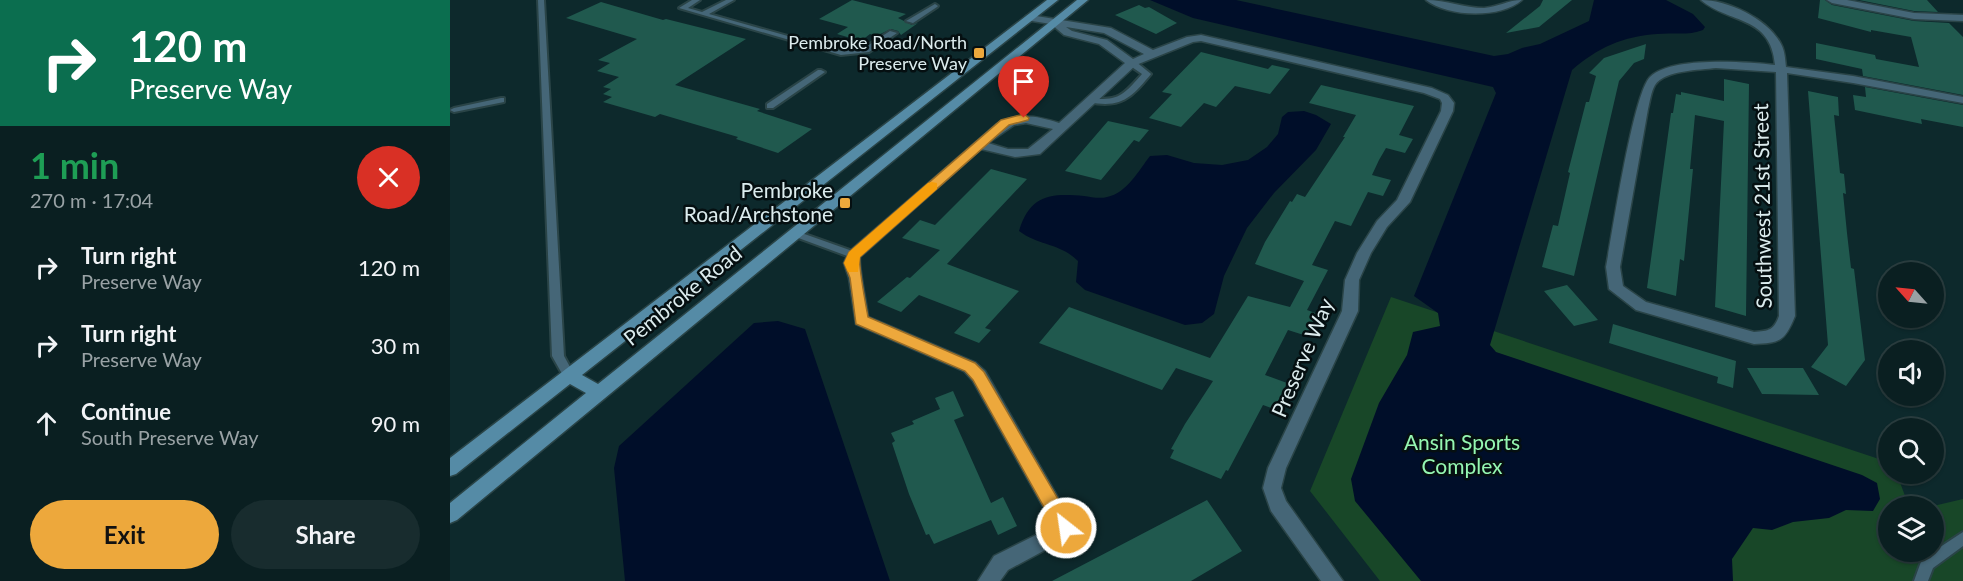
<!DOCTYPE html>
<html lang="en">
<head>
<meta charset="utf-8">
<style>
  body { margin:0; font-family:Lato,sans-serif; background:#182c2e; color:#f1f3f6; height:100vh; display:flex; flex-direction:column; font-size:22px; white-space:nowrap }
  * { box-sizing:border-box; margin:0 }
  p { font-size:20px; color:#99a2a5 }
  .icon { flex:none; width:33px; height:33px; fill:none; stroke:currentColor; stroke-width:2; stroke-linecap:round; stroke-linejoin:round }
  .map { position:relative; flex:1; overflow:hidden }
  .side { display:flex; flex-direction:column; background:#0a1f21; width:450px }
  .side>* { flex:none }
  .top-card { background:#0b6e4f; color:#fff; overflow:hidden }
  .needle { width:39px; rotate:297deg }
  .controls { position:absolute; left:1428px; top:262px; display:grid; gap:12px }
  .controls a { display:grid; place-items:center; width:66px; height:66px; border-radius:50%; background:#0a1f21; box-shadow:0 2px 4px #0004,0 0 0 2px #2a3d3f; font-size:30px }
  .pin { position:absolute; display:grid; place-items:center; width:51px; height:51px; color:#fff; margin:-62px -26px; border-radius:50% 50% 50% 0; rotate:-45deg; box-shadow:0 0 6px #0007 }
  .pin .icon { rotate:45deg }
  .me { position:absolute; width:66px; margin:-33px; rotate:330deg; stroke-linejoin:round; filter:drop-shadow(0 0 4px #0008) }
  .turn { display:flex; align-items:center; gap:21px; height:126px; padding:0 30px; font-size:27px }
  .turn .icon { width:78px; height:78px; stroke-width:2.5 }
  .turn b { display:block; font-size:42px; line-height:51px }
  .round { display:grid; place-items:center; flex:none; width:63px; height:63px; border-radius:32px; background:#182c2e }
  .summary { display:flex; align-items:center; justify-content:space-between; height:102px; padding:0 30px }
  h1 { font-size:36px; font-weight:700; line-height:45px; color:#1e9e55 }
  .action { display:flex; gap:12px; margin-top:auto; padding:12px 30px }
  .action a { flex:1; height:69px; border-radius:36px; background:#eda83c; color:#111; font-size:24px; font-weight:700; line-height:69px; text-align:center }
  .action a+a { background:#182c2e; color:#f1f3f6 }
  ul { padding:0; list-style:none }
  li { display:flex; align-items:center; gap:18px; height:78px; padding:0 30px }
  li div { flex:1 }
  li b { display:block; font-size:22px }
  li em { font-style:normal }
  main { display:flex; flex:1; min-height:0 }
  .map>svg:first-child { display:block }
  .green { fill:#184728 }
  .water { fill:#000e29 }
  .building { fill:#20594e }
  .lines { fill:none; stroke-linecap:round; stroke-linejoin:round }
  .lane-casing { stroke:#2a4447; stroke-width:4 }
  .street-casing { stroke:#2a4447; stroke-width:3 }
  .secondary-casing { stroke:#2a4447; stroke-width:3 }
  .lane { fill:#456677; fill-rule:evenodd }
  .street { fill:#456677; fill-rule:evenodd }
  .secondary { fill:#558ba6; fill-rule:evenodd }
  .route { fill:#eda83c; stroke:#9a6d27; stroke-width:1.5 }
  .slow { fill:#f59e0b }
  .poi-dot { fill:#eda83c; stroke:#050f11; stroke-width:2 }
  .labels { text-anchor:middle; stroke-width:5; stroke-linejoin:round; paint-order:stroke }
  .far-poi-label { font-size:18px; fill:#dcecee; stroke:#050f11; text-anchor:end }
  .poi-label { font-size:21px; fill:#dcecee; stroke:#050f11; text-anchor:end }
  .street-label { font-size:21px; fill:#dcecee; stroke:#050f11 }
  .park-label { font-size:21px; fill:#95f7b2; stroke:#050f11 }
</style>
</head>
<body>
<main>
<section class="side">
<div class="top-card">
<div class="turn"><svg class="icon" aria-label="right" viewBox="0 0 24 24"><path d="M7 20v-9h11M14 6l5 5-5 5"/></svg><div><b>120 m</b>Preserve Way</div></div>
</div>
<div class="summary"><div><h1>1 min</h1><p>270 m · 17:04</p></div><a class="round" style="background:#d93025;color:#fff"><svg class="icon" aria-label="close" viewBox="0 0 24 24"><path d="M6 6l12 12M18 6L6 18"/></svg></a></div>
<ul>
<li><svg class="icon" aria-label="right" viewBox="0 0 24 24"><path d="M7 20v-9h11M14 6l5 5-5 5"/></svg><div><b>Turn right</b><p>Preserve Way</p></div><em>120 m</em></li>
<li><svg class="icon" aria-label="right" viewBox="0 0 24 24"><path d="M7 20v-9h11M14 6l5 5-5 5"/></svg><div><b>Turn right</b><p>Preserve Way</p></div><em>30 m</em></li>
<li><svg class="icon" aria-label="ahead" viewBox="0 0 24 24"><path d="M12 20V5M6 11l6-6 6 6"/></svg><div><b>Continue</b><p>South Preserve Way</p></div><em>90 m</em></li>
</ul>
<div class="action"><a>Exit</a><a>Share</a></div>
</section>
<div class="map">
<svg width="1513" height="581" viewBox="0 0 1513 581">
  <rect width="100%" height="100%" fill="#0d292c"/>
  <path class="green" d="M941,297L1438,462V474H1447L1459,507H1438V552H1484V507H1479L1513,499V581H930L860,491Z"/>
  <path class="water" d="M700,0H786L1044,56L1058,54L1072,48L1090,44L1139,21L1144,0H1216L1243,14L1255,27L1253,30C1238,36 1223,32 1207,34C1174,36 1147,48 1122,70L1040,345L1046,352L1412,475L1427,483L1430,499L1423,511L1396,510L1379,518L1343,522L1322,530L1303,528L1282,559L1283,581H971L905,501L901,479L929,403L957,355L963,332L990,326L988,313L964,296L1046,93L1043,87L743,18Z
    M854,111L866,115L881,124L866,150L824,193L797,228L774,276L764,314L752,323L735,325L635,290L626,282L628,261C610,243 589,246 569,231C580,195 600,193 634,196C641,197 650,199 657,197C677,193 689,170 700,156L717,155L744,163L772,165L798,160L817,147L828,134L832,117L838,112Z
    M328,321L355,329L440,581H175L164,468L169,446L304,323Z"/>
  <path class="building" d="M402,0L456,14L448,18L462,25L468,23L451,35L448,31L441,29L426,36L420,34L411,41L387,34L398,27L369,19Z
    M1093,0H1122L1089,27L1056,33L1090,6Z
    M1370,0H1375L1382,5L1464,21L1499,23L1513,37V95L1413,76L1412,69L1366,59V43L1425,55L1426,59L1469,67L1461,37L1421,30V32L1368,18Z
    M1409,0H1477L1488,12L1464,11Z
    M151,2L213,20L216,19L296,39L225,85L310,109L307,111L362,129L328,153L286,139L288,137L210,114L205,117L153,102L162,97L153,94L161,89L153,87L169,77L147,71L160,63L148,60L187,39L116,18Z
    M689,5L695,8L699,7L727,23L706,34L665,15Z
    M1196,44L1194,59L1184,63L1169,81L1124,276L1092,267L1103,225L1108,226L1120,173L1118,172L1136,102H1139L1146,76L1139,73L1154,58Z
    M751,52L818,69L822,65L840,69L820,94L785,86L766,107L754,103L731,127L699,118L722,94L712,92Z
    M1274,79L1299,84L1296,316L1265,307L1274,121L1245,115L1240,169H1243L1234,261L1230,259L1226,296L1197,288L1221,113H1223L1226,94L1231,95V92L1274,101Z
    M871,85L964,106L949,135L963,139L955,153L936,148L929,160L922,175L941,180L933,196L918,192L901,226L885,221L862,265L878,270L857,310L871,315L860,337L838,330L815,375L837,383L824,409L813,405L778,471L776,470L771,479L720,458L724,450L721,449L735,424L763,381L726,368L712,390L589,343L619,307L760,358L798,296L840,307L854,281L805,264L815,242L840,201L842,202L847,194L855,197L895,137H893L906,115L859,103Z
    M1415,87L1513,105V127L1471,119L1472,124L1405,110L1403,95L1416,97Z
    M1358,91L1388,97L1389,116L1384,115L1390,173L1394,174L1396,194L1393,193L1397,233L1401,268L1404,269L1415,360L1396,386L1361,367L1378,345Z
    M658,121L699,130L689,142L684,140L651,180L615,171Z
    M541,169L577,179L497,264L569,291L535,328L541,330L529,343L504,333L521,315L469,295L451,312L427,302L457,277L460,278L490,250L452,238L470,220L485,225Z
    M1117,285L1148,320L1124,326L1094,291Z
    M1163,324L1286,361L1283,388L1267,383L1268,377L1159,343Z
    M1297,368H1353L1369,395L1312,394Z
    M503,391L514,416L504,420L541,503L553,497L567,526L548,535L541,520L484,544L479,534L476,535L459,494L442,443L445,441L441,433L464,424L462,421L490,409L485,398Z
    M757,500L792,551L741,581H602Z"/>
  <g class="lines">
    <g class="lane-casing">
      <path id="lane" d="M88,0H94L114,356L125,376L123,379L119,381L115,379L102,356Z
        M242,0H250L238,8L252,12L276,0H284L259,14L391,51L414,48L440,31L447,33L419,52L391,55L229,8Z
        M485,4L488,6L487,7L463,23L456,21Z
        M679,61H685L701,74C682,97 671,109 639,102L638,100L642,98C669,102 675,93 692,74L679,65Z
        M368,70H371L375,72L323,108H317V104Z
        M51,98H54V102L4,112L0,110L4,108Z
        M346,231L408,253L409,255L408,257H400L343,236L341,234Z
        M1513,532V546L1483,568L1478,581H1464L1472,559Z"/>
    </g>
    <g class="street-casing">
      <path id="street" d="M976,0C996,0 1014,8 1034,8C1048,7 1058,0 1072,0C1051,19 997,17 976,0Z
        M1251,0C1278,0 1318,19 1331,44C1335,51 1335,59 1336,67L1403,76L1513,97V103L1403,83L1337,73L1345,316C1335,341 1330,343 1304,344L1186,310L1159,289L1156,267C1162,235 1183,94 1200,77C1222,56 1296,62 1325,65C1321,15 1279,24 1251,0ZM1266,68L1326,72L1329,316C1324,330 1319,331 1304,332L1196,302L1173,286L1170,267L1198,109C1200,101 1201,92 1205,85C1215,70 1250,70 1266,68Z
        M1377,0H1397L1464,13L1513,15V21L1464,19L1382,3Z
        M580,15L661,28L703,50L737,37L751,35L982,88L998,95L1004,103L1003,111L960,202L937,227L921,253L909,280L908,311L836,468L831,488L836,501L893,581H871L821,511L813,488L818,468L892,311L895,280L907,253L927,221L947,200L991,111L992,103L990,99L974,93L751,41L743,42L686,65L590,154L565,157L531,149L410,257C408,264 417,306 418,317L526,363L535,371L626,529L623,535L558,570L550,581H528L544,556L604,526L523,381L514,371L406,324L399,278L394,263L399,252L547,124C568,112 587,116 609,123L675,63L649,44L614,35L601,24L576,20V16ZM616,27L654,33L694,54L683,59L657,40L622,31ZM576,123L603,129L578,149H558L538,143L564,125Z"/>
    </g>
    <g class="secondary-casing">
      <path id="secondary" d="M597,0H608L132,375L148,384L627,0H638L7,520L0,523V503L136,393L120,384L6,474L0,476V458Z"/>
    </g>
    <use href="#lane" class="lane"/>
    <use href="#street" class="street"/>
    <use href="#secondary" class="secondary"/>
  </g>
  <path class="route" d="M574,114L579,118L578,120L559,125L410,257C408,264 416,306 418,317L525,363L534,372L622,523L624,528L622,534L616,536L609,534L523,380L515,371L406,324L400,278L394,263L399,252L551,120Z"/>
  <path class="slow" d="M482,182L487,183V189L410,257L408,272H398L394,263L399,252L478,183Z"/>
  <g class="poi-dot">
    <rect x="523" y="47" width="12" height="12" rx="3"/>
    <rect x="389" y="197" width="12" height="12" rx="3"/>
  </g>
  <g class="labels">
    <g class="far-poi-label">
      <text x="517" y="49">Pembroke Road/North<tspan x="517" dy="21">Preserve Way</tspan></text>
    </g>
    <g class="poi-label">
      <text x="383" y="198">Pembroke<tspan x="383" dy="24">Road/Archstone</tspan></text>
    </g>
    <g class="street-label">
      <text transform="translate(1313 206) rotate(-91)" y="7">Southwest 21st Street</text>
      <text transform="translate(233 296) rotate(-39)" y="7">Pembroke Road</text>
      <text transform="translate(853 358) rotate(-67)" y="7">Preserve Way</text>
    </g>
    <g class="park-label">
      <text x="1012" y="450">Ansin Sports<tspan x="1012" dy="24">Complex</tspan></text>
    </g>
  </g>
</svg>
<div class="controls">
<a><svg class="needle" viewBox="-14 -14 28 28"><path d="M0-13l5 13h-10z" fill="#e53935"/><path d="M0 13l5-13h-10z" fill="#99a2a5"/></svg></a>
<a><svg class="icon" aria-label="sound" viewBox="0 0 24 24"><path d="M4 9h4l5-4v14l-5-4H4zM17 9q2 3 0 6"/></svg></a>
<a><svg class="icon" aria-label="search" viewBox="0 0 24 24"><circle cx="10" cy="10" r="6"/><path d="M15 15l6 6"/></svg></a>
<a><svg class="icon" aria-label="layers" viewBox="0 0 24 24"><path d="M12 4l9 5-9 5-9-5zM3 14l9 5 9-5"/></svg></a>
</div>
<div class="pin" style="left:574px;top:118px;background:#d93025"><svg class="icon" aria-label="arrive" viewBox="0 0 24 24"><path d="M6 21V4h12l-3 4 3 4H6"/></svg></div>
<svg class="me" style="left:616px;top:528px" viewBox="-20 -20 40 40"><circle r="17" fill="#eda83c" stroke="#fff" stroke-width="3"/><path d="M0-11L8 9 0 5-8 9z" fill="#fff"/></svg>
</div>
</main>
</body>
</html>
